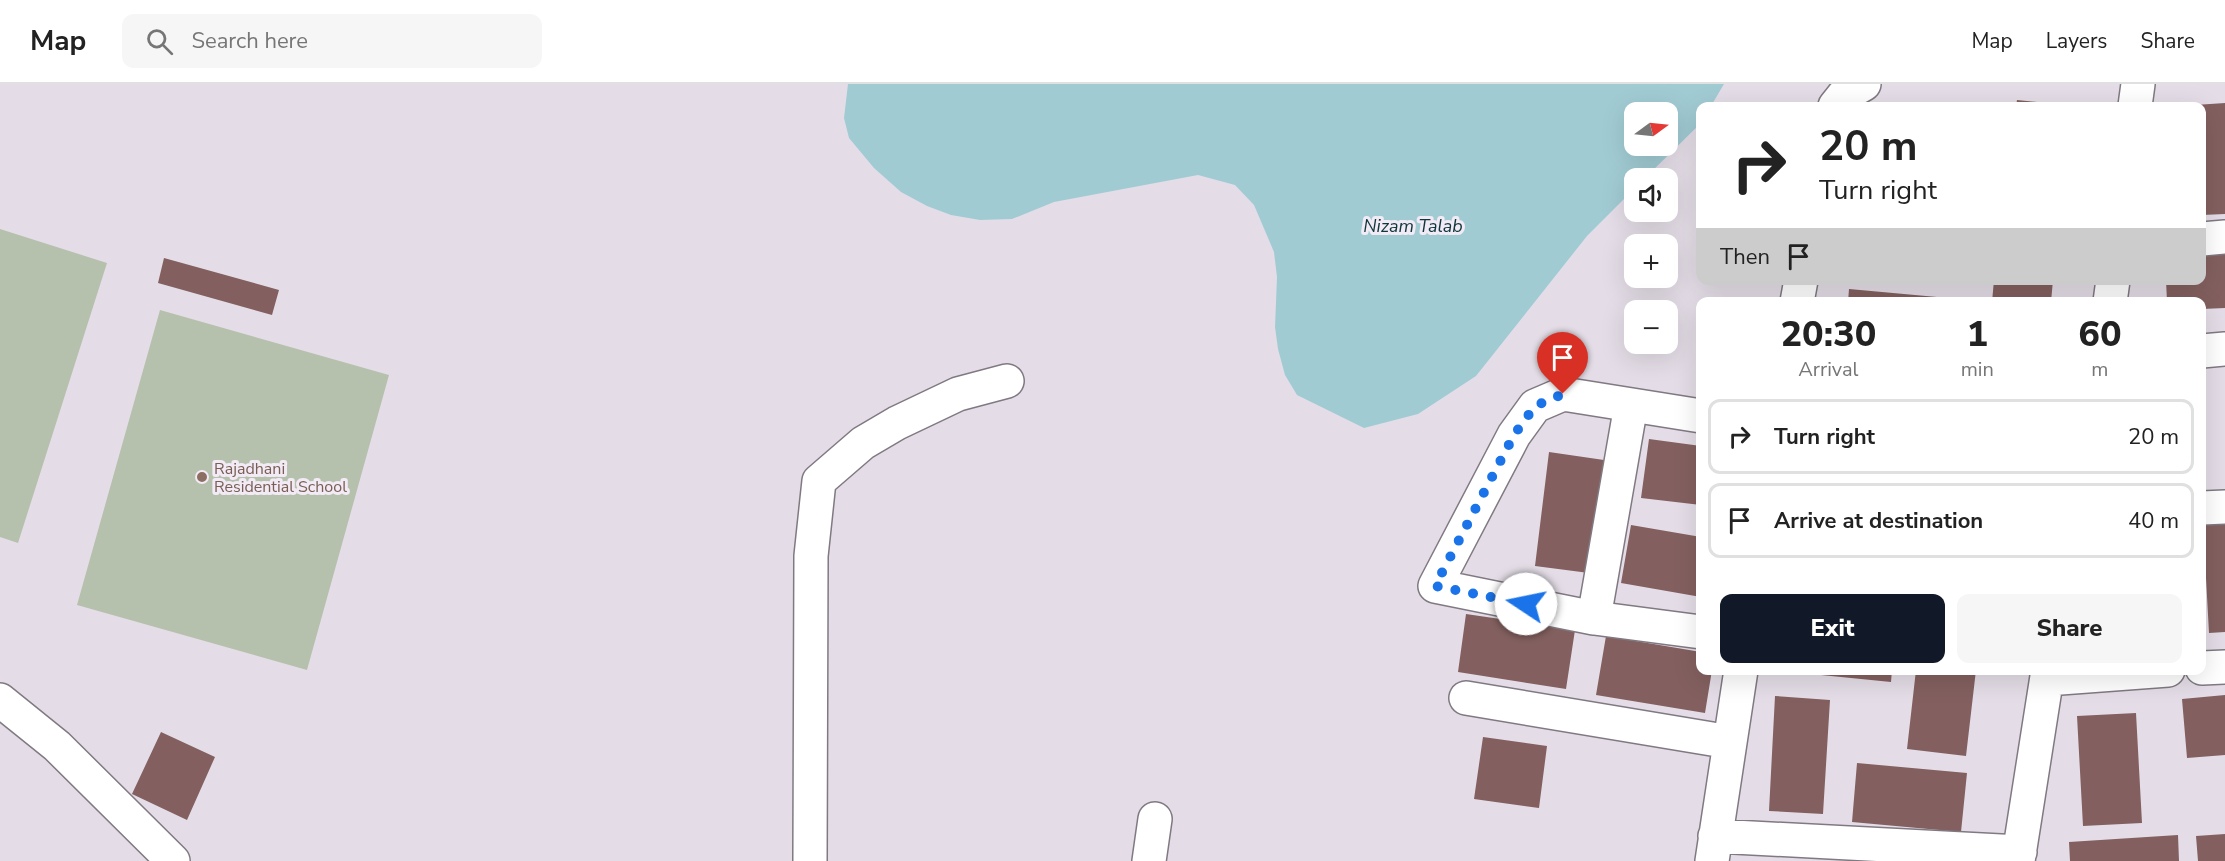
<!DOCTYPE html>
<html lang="en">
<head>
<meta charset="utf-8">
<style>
  body { margin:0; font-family:"Nunito Sans",sans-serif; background:#f6f6f6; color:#222; height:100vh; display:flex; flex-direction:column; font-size:22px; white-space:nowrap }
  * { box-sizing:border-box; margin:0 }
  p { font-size:20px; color:#767676 }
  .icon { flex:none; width:33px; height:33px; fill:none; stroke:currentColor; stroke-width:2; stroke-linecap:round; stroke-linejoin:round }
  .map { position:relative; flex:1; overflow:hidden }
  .side { position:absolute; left:1696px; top:213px; width:510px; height:378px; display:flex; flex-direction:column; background:#fff; border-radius:12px; box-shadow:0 6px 24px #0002 }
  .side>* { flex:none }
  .hud { position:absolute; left:1696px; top:18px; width:510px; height:183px; border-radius:12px; box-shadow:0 6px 24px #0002; background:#fff; color:#222; overflow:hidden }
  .needle { width:39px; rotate:75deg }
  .buttons { position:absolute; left:1624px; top:18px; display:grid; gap:12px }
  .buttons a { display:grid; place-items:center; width:54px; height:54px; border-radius:12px; background:#fff; box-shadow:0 6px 24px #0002; font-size:30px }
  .pin { position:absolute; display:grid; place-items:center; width:51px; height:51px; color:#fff; margin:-62px -26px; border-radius:50% 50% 50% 0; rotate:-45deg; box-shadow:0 0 6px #0007 }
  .pin .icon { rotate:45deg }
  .me { position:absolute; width:66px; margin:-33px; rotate:281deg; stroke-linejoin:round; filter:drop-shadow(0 0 4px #0008) }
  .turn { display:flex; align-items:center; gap:21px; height:126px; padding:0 24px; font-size:27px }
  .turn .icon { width:78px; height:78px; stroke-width:2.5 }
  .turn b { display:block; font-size:42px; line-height:51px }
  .then { display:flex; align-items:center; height:57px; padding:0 24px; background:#0003; gap:12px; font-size:22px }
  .eta { display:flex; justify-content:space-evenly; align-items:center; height:102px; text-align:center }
  .eta b { font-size:36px; font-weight:800; line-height:42px }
  .button { display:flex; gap:12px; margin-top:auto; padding:12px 24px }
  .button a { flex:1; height:69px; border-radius:12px; background:#111827; color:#fff; font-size:24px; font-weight:800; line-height:69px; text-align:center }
  .button a+a { background:#f6f6f6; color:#222 }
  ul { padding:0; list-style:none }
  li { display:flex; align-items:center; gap:18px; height:75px; margin:0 12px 9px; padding:0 12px; border:3px solid #e0e0e0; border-radius:12px }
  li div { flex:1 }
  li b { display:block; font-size:22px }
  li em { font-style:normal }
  header { display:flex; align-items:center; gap:36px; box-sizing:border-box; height:84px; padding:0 30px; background:#fff; border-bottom:2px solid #e0e0e0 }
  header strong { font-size:28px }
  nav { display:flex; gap:33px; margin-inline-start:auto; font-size:21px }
  .search { width:420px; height:54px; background:#f6f6f6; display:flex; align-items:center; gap:15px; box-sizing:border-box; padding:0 21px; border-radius:12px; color:#767676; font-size:22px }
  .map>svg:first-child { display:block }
  .green { fill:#b6c1ad }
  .water { fill:#a1cbd3; fill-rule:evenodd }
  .building { fill:#83605f }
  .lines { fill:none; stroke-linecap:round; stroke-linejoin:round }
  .minor-casing { stroke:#807982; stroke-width:36 }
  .minor { stroke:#fff; stroke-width:33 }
  .route { stroke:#1a73e8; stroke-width:10; stroke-dasharray:0 18 }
  .education-dot { fill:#8d6e63; stroke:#f2eaf4; stroke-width:2 }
  .labels { text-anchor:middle; stroke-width:6; stroke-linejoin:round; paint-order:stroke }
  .education-label { font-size:16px; fill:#785e54; stroke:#f2eaf4; text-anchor:start }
  .water-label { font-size:18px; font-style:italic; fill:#0e373e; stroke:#f2eaf4 }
</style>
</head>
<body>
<header>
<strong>Map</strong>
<div class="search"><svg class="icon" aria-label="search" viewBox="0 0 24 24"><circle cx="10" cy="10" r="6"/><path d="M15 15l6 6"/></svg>Search here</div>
<nav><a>Map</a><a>Layers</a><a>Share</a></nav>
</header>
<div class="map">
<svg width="2225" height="777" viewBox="0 0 2225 777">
  <rect width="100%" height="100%" fill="#e4dde7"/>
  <path class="green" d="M0,145L107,179L18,459L0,453Z
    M160,226L389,291L307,586L77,521Z"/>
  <path class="water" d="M848,0H1724L1711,22H1701V39L1645,94H1635V104L1587,152L1476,292L1418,330L1364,344L1297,311L1285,291L1278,265L1275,243L1277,193L1274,168L1254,121L1235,101L1198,91L1054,118L1012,135L980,136L951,131L927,122L901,108L874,84L849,54L844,34ZM1635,28H1668V62H1635Z"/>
  <path class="building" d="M2017,16L2068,21V22H2016Z
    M2225,19V130L2202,131V22H2195V21Z
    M2225,164V224L2202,225V218H2167L2166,196H2202V165Z
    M164,174L279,206L272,231L158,199Z
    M1994,196H2053L2051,218H1992Z
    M1849,205L1959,215V218H1848Z
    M1649,355L1701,362V421L1641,414Z
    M1549,368L1604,376L1589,489L1535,482Z
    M2225,438V548L2209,549L2203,439Z
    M1631,441L1701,453V513L1621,499Z
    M1466,530L1575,546L1566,605L1458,588Z
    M1606,552L1701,568V586H1712L1705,629L1596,611Z
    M1791,586H1892L1891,598L1791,588Z
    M1916,586H1976L1966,672L1907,665Z
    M2225,611V671L2187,674L2182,615Z
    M1775,612L1830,616L1823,730L1769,727Z
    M2136,629L2142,739L2083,742L2077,632Z
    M161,648L215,673L187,736L132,710Z
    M1483,653L1547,662L1539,724L1474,715Z
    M1857,679L1967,689L1961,748L1852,738Z
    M2225,750V777H2198L2196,752Z
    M2178,751L2179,777H2070L2069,758Z"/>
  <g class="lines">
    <g class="minor-casing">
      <path id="minor" d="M1835,22L1843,12L1864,0
        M2135,22L2138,0
        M2202,155L2225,153
        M1797,218L1801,196
        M2110,218L2113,196
        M2202,267L2225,265
        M1701,332L1563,310L1535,322L1514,351L1435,502L1594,534L1701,548
        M2202,424L2225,423
        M1594,534L1631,321
        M2202,584L2225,583
        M2047,595L2168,586
        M1466,614L1730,658
        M0,616L57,662L173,777
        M1715,752L2020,768
        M810,777L811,472L819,397L863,359L897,339L958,310L1007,297
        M1149,777L1155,735
        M1712,777L1741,586
        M2018,777L2048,586"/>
    </g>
    <use href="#minor" class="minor"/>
  </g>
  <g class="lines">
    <path class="route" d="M1526,520L1435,502L1514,351L1535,322L1563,310"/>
  </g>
  <circle class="education-dot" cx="202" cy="393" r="6"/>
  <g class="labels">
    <g class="education-label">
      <text x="214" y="390">Rajadhani<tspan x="214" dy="18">Residential School</tspan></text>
    </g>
    <g class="water-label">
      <text x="1413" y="148">Nizam Talab</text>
    </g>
  </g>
</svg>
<div class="buttons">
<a><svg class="needle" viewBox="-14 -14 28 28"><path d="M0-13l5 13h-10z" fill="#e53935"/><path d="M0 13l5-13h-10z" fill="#767676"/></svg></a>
<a><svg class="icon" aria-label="sound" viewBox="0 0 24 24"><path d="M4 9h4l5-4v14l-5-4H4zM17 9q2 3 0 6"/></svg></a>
<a>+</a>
<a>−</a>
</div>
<div class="pin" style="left:1563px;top:310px;background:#d93025"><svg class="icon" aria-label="arrive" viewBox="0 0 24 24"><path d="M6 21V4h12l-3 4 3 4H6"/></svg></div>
<svg class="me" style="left:1526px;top:520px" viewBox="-20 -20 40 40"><circle r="19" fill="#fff"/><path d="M0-13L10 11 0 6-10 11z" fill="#1a73e8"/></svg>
<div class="hud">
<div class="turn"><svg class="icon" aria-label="right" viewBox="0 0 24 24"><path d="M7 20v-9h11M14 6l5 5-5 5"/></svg><div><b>20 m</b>Turn right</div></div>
<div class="then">Then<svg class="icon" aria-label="arrive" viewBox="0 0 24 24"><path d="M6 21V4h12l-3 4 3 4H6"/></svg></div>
</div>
<section class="side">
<div class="eta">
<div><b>20:30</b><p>Arrival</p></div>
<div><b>1</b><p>min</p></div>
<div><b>60</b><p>m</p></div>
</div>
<ul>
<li><svg class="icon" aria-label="right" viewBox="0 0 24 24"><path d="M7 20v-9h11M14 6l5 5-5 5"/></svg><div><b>Turn right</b></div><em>20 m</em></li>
<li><svg class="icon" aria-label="arrive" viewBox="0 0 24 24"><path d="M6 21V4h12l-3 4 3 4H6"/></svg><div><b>Arrive at destination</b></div><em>40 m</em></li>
</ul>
<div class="button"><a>Exit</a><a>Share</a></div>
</section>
</div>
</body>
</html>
